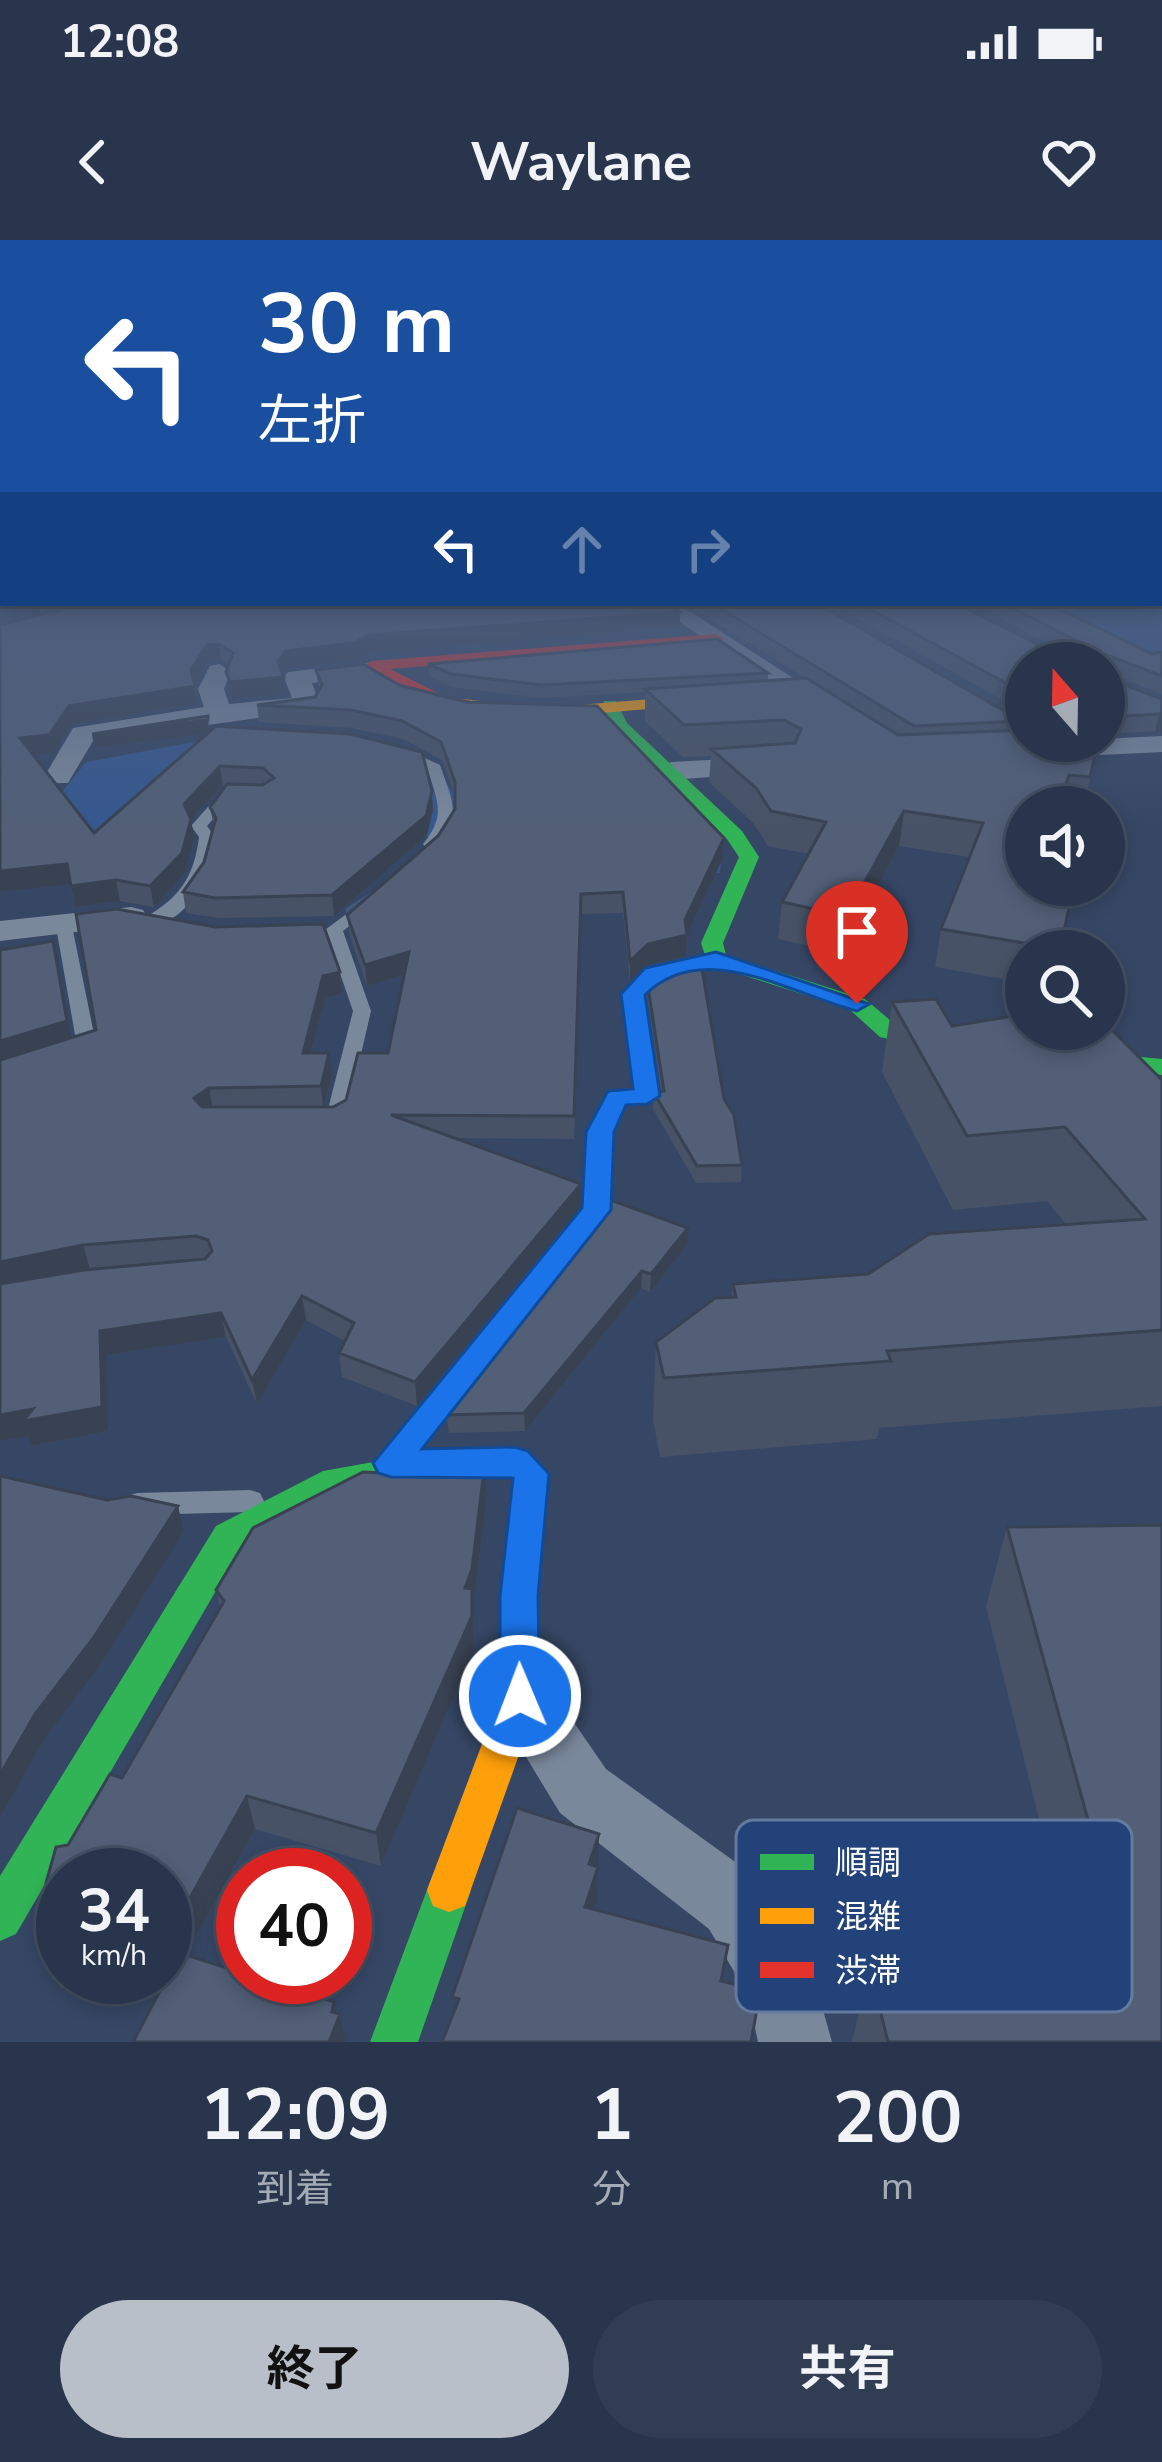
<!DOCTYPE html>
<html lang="ja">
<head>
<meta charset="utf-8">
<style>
  body { margin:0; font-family:"Nunito Sans","Noto Sans JP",sans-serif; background:#303d53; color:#f1f3f6; height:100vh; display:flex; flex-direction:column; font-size:45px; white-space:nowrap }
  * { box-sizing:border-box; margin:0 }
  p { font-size:39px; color:#a5abb5 }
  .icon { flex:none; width:66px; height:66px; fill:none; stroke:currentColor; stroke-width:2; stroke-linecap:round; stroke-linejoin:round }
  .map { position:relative; height:1802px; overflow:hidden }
  .sheet { display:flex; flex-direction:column; background:#28354c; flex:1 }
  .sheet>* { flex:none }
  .guide { position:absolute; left:0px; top:0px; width:1164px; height:366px; box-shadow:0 6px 18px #0003,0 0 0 3px #445064; background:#1a4fa0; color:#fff; overflow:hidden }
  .needle { width:78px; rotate:340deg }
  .buttons { position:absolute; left:1005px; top:402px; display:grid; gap:24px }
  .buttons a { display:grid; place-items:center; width:120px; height:120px; border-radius:50%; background:#28354c; box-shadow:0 6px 18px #0003,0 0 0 3px #445064; font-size:60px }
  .speed { position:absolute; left:36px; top:1608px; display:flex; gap:24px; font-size:60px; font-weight:700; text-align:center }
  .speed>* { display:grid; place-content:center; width:156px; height:156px; border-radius:50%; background:#28354c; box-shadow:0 6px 18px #0003,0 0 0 3px #445064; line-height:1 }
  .speed small { font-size:30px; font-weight:400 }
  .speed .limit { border:18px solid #d22; background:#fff; color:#111 }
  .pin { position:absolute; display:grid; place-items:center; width:102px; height:102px; color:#fff; margin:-123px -51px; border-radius:50% 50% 50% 0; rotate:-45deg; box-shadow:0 0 12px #0007 }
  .pin .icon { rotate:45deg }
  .me { position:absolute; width:132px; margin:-66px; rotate:359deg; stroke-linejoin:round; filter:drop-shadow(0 0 9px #0008) }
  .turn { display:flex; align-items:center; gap:42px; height:252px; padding:0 60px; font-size:54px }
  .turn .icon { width:156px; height:156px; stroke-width:2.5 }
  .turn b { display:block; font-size:84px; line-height:102px }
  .lanes { display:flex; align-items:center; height:114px; padding:0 60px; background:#0003; justify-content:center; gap:60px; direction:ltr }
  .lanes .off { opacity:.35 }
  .eta { display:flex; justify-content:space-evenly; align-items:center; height:204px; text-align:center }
  .eta b { font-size:72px; font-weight:700; line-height:84px }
  .primary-button { display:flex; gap:24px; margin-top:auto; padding:24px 60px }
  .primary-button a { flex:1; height:138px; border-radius:72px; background:#b9bfc9; color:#111; font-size:48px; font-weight:700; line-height:138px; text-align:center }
  .primary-button a+a { background:#303d53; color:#f1f3f6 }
  .status { display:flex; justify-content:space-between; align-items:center; height:84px; padding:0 60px; background:#28354c; direction:ltr }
  .status svg { height:33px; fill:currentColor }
  header { display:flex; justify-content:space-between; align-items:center; height:156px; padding:0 60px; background:#28354c; font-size:54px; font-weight:700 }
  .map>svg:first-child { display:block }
  .green { fill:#36588f }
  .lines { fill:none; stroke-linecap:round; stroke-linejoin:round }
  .stream { fill:#41587f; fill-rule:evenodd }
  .lane { fill:#7a889c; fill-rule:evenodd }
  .street { fill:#7a889c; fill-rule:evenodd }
  .fast { fill:#30b455; fill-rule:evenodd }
  .slow { fill:#ff9f0a; fill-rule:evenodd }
  .jam { fill:#e5322d; fill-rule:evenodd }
  .wall { fill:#475266 }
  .shaded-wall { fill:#394253 }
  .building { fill:#525f77; stroke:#394253; stroke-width:3 }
  .route { fill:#1a73e8; stroke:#114b97; stroke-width:3 }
  .key { fill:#224279; stroke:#647ba1; stroke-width:3 }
  .key-label { font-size:33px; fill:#fff }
</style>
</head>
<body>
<div class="status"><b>12:08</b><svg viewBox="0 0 49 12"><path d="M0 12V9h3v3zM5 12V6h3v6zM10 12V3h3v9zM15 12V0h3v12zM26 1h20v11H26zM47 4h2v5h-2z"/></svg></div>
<header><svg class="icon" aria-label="back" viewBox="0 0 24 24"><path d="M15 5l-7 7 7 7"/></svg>Waylane<svg class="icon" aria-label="heart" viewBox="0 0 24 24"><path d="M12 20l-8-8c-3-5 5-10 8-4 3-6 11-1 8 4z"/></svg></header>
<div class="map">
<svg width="1162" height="1802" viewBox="0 0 1162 1802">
  <rect width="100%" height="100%" fill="#364765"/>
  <path class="green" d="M1162,337V419L1038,363H1161Z
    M205,500L340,503L432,521L453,553L512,544L722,608L720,633L620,625L405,593L246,512L103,608L0,578L50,567L86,522Z"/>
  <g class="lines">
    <path class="stream" d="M373,651L379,655L377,658L354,674H346V668Z"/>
    <path class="lane" d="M393,508H403L440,525C452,560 463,577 437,607H425L423,604C447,575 437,561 427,527L393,514Z
      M223,550L235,553L207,586L215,597C211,632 189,687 146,685V677C180,657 194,637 199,597L191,586Z
      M369,657L377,662L375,666L343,691L371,771L346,879L343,883L327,885L317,879L327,873L353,771L325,690Z
      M63,676L71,681L97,809L75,819L65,813L77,806L55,681Z
      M682,722L691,727L688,731L660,737L642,755L657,856L647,862L624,863L610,892L607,970L400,1230L391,1233L382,1230L378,1223L382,1216L585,969L590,892L610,853L636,850L624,754L648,729Z
      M250,1250L260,1253L264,1261L260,1269L250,1272L137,1275L127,1272L123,1264L127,1256L137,1253Z"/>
    <path class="street" d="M651,363H677L841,469L837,475H819Z
      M375,422L384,424V434L312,443L320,464L316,470L93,501L68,543H48L44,537L73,488L204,467L198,449L210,426L219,424L231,431L224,449L229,464L292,458L284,437L288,432Z
      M1162,496V512L1038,518L1024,510L1038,502Z
      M765,517L779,526L775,532L671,540L657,531L671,522Z
      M131,667L143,670L148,677L143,684L0,701V681Z
      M520,1428L542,1436L606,1529L759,1639L808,1717L832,1802H758L748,1755L709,1689L560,1573L489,1456L498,1436Z"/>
    <path class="fast" d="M604,461H616L627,483L742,591L759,617L723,703L726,715L865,759L897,786L970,803L973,808L970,813L961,815L880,797L849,769L708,724L701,703L739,617L727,599L614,489L602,465Z
      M1071,810L1162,819V835L1062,823L1058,818L1062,813Z
      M435,1211L447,1215L452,1224L447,1233L342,1253L242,1306L16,1694L0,1701V1636L216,1286L323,1231Z
      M449,1628L465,1634L471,1650L418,1802H370L433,1634Z"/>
    <path class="slow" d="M725,453L731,454V462L541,478L464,469L456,464L464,459L541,468Z
      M515,1208L527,1212L548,1234L538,1356L540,1456L465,1666L449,1672L433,1666L427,1650L500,1456V1356L513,1239L508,1235L435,1237L423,1233L418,1224L423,1215L435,1211Z"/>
    <path class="jam" d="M716,394L724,399L721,402L390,429L446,457L470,460V468C436,471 389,447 363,426L371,421Z"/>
  </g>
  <path class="wall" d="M685,363H816L1022,481L1021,490L1098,501L1084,567H1026L1075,645L1060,711H1026V743L935,727L941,689L969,617L899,606L842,713L778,699L782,662L808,614L768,606L753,583L709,542L711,516L683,517L645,481V452L541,458L451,447L429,436L428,424L768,433V440L805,438Z
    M829,363H955L1049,410L1062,411L971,363H1047L1152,414L1162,412V454L1105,432L1106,438L1162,459V491L1104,494V423H1026V473Z
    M240,365L680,387L371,412L356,420L287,428L283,434L286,454L232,459L226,432L229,425L221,420L209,422L195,445L198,463L72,484L53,513L33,515L94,593L207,493L94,508L208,476L209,491L433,570L427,595L334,676L218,678L186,673L183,652L204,622L214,588L210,567L227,545H223L191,579L194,598L185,633L154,667L120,661L75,667L70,644L0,652V385Z
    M316,430L399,445L724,598L723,618L687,695L686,716L647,725L630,742L623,673L581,674L574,899L455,898L581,967L417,1166L342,1137L339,1113L345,1101L306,1080L257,1164L226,1097L106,1115L108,1191L31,1206L28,1196L53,701L71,798L340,732L342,753L325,758L311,813L332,835L324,867H333L346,860L388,813L404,735L367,746L350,696L347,675L438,596L455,569V557L442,520L403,499L352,488L259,482L257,465L315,457L319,450Z
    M647,741L724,859L742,925L741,942L696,943L653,869L654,853L661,851L647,757Z
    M892,762L952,786L1162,840V1166L879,1188L877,1199L660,1217L653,1180L656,1102L731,1057L733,1044L868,1034L1066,984L1047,961L953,970L882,832Z
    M608,959L687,1005L650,1052L641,1048L525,1191L449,1193L444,1162Z
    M487,1255L473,1366L474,1409L381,1626L255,1589L186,1714L334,1762L336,1773L340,1774L346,1802H133L177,1717L165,1713V1635H63V1677L60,1675L46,1643L68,1605L122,1538L220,1368L216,1350Z
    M1007,1287L1162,1802H852L870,1729L926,1721L943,1661L1057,1650L986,1366Z"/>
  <path class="shaded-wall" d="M680,372V387L371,412L356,420L287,428L281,437H284L286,454L232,459L230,442L286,411L369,395Z
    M219,404L221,420L209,422L194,446L198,463L72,484L53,513L24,516L20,498L69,466L191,430L207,405Z
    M1159,474H1162V491L1155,492Z
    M208,480L209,493L94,508L92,494Z
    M220,526L223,545L191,579L194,598L185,633L154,667L150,646L184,564Z
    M432,551L433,570L427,595L334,676L332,655Z
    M904,571L899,606L842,713L846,676Z
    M724,598L723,618L687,695L686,716L647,725L630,742V721L648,704L685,680Z
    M67,624L71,644L0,652V631Z
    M116,640L120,661L75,667L71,646Z
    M53,701L72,803L0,825V801Z
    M409,712L410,733L367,746L365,725Z
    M340,732L342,753L325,758L305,835L303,813L323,736Z
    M329,813L332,835L323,869L321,846Z
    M209,848L213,871L199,881L194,858Z
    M581,944V967L417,1166L415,1142Z
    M688,988L687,1005L650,1052L651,1034Z
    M83,1005L90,1029L0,1048V1022Z
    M642,1031L641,1048L525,1191L524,1173Z
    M302,1056L306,1080L257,1164L252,1140Z
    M221,1073L226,1097L106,1115L108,1191L31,1206L28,1196L0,1201V1175L100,1091Z
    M485,1222L487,1255L473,1366L474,1409L381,1626L376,1593L465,1348Z
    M178,1266L184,1291L102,1422L44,1499L0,1577V1535L35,1474Z
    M247,1556L255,1589L183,1719L173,1688Z
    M599,1594L597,1658L585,1697V1667L589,1624Z
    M334,1762L338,1780L340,1774L346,1802H329Z"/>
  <path class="building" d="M86,363H138L135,365L229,363L240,365V363L466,365L479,363H668L680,372L369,395L354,403L286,411L278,422L284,437L230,442L226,432L233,413L219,404L207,405L191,430L195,446L69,466L49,495L20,498L94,593L216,486L350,494L422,512L432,551L426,576L332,655L215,658L183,652L204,622L216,578L210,567L227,544L262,545L274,538L263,528L220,526L184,564L191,579L182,613L150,646L116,640L71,646L67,624L0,631V385Z
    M711,363H816L1022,481L914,486Z
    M859,363H955L1049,410L1082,411L1087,406L1003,363H1047L1152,414L1162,412V436L1104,414L1106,438L1162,459V474L1104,477V423H1026V454Z
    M717,399L768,433L541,445L451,434L428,424Z
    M363,424L399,445L467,462L597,466L724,598L685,680L687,695L648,704L630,721L623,652L581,654L574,876L391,875L581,944L415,1142L339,1113L354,1083L302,1056L252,1140L221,1073L100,1091L102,1167L23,1181L33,1169L0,1175V1044L84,1030L205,1019L212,1011L208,1000L196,996L83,1005L0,1022V820L96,790L76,674L117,669L215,687L323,684L340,732L323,736L303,813H329L321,846L209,848L194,858L202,867H333L346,860L358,813H388L409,712L365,725L347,675L438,596L455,569V542L441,502L402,481L351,470L257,465L315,457L322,445L316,430Z
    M806,438L898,495L1026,490V501H1098L1090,537L1069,535L1058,567H1026V645H1074L1060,709L941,689L983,583L904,571L846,676L782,662L826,582L771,571L756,548L711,509L795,503L801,489L784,480L684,485L645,449Z
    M208,476V480L92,494Z
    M53,701L67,781L0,801V710Z
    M701,723L724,859L734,875L742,925L697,926L654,853L664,851L647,741L663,725Z
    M936,759L952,786L1026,774V789H1104V782L1162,840V1090L887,1111L891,1121L664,1138L656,1102L715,1058L736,1057L733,1044L868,1034L929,994L1145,979L1065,887L967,896L892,762Z
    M608,959L688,988L651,1034L642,1031L524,1173L447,1175L452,1166L444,1162Z
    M485,1222L472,1329L465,1348L472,1349V1376L376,1593L247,1556L173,1688L165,1685V1635H63V1649L46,1643L56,1607L68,1605L110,1534L122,1538L224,1361L216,1350L253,1288L363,1232L412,1234L416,1228Z
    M0,1236L107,1260L131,1256L178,1266L94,1397L35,1474L0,1535Z
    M1162,1285V1802H888L870,1729L959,1717L943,1661L1106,1645L1007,1287Z
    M517,1568L599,1594L589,1624L598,1627L585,1667L728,1705L721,1741L753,1749L757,1769L751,1802H442L459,1759L452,1757Z
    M180,1713L243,1733V1737H256L334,1762L332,1772L340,1774L329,1802H133Z"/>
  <linearGradient id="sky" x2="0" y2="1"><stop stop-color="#1e2738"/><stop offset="0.57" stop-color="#4c5e7e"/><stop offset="1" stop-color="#4c5e7e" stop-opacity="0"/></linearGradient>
  <rect width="1162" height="589" fill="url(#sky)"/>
  <path class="route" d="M716,712L869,764L857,771C791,754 703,697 645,755L660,856L647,864L626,865L614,892L611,970L422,1209L515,1207L528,1211L549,1234L538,1356L540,1456L534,1469L520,1474L506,1469L500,1456V1356L513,1238L391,1237L378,1233L373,1223L582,968L586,892L608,851L633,849L621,754L645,728Z"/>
  <rect x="736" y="1580" width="396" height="192" rx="18" class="key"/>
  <rect x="760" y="1614" width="54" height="16" fill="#30b455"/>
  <rect x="760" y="1668" width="54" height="16" fill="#ff9f0a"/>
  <rect x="760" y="1722" width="54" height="16" fill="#e5322d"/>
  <g class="key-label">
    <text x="835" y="1634">順調</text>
    <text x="835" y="1688">混雑</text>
    <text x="835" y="1742">渋滞</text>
  </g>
</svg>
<div class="buttons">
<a><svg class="needle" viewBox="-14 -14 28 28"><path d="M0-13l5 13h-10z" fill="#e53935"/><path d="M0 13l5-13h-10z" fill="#a5abb5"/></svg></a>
<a><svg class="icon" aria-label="sound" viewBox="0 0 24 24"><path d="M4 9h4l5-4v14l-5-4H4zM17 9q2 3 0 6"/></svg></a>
<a><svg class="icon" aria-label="search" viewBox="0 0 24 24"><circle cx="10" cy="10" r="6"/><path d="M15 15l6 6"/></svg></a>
</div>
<div class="speed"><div>34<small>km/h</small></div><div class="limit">40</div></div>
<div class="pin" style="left:857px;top:764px;background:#d93025"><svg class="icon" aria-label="arrive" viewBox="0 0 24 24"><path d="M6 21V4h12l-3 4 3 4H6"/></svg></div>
<svg class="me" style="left:520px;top:1456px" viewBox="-20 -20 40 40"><circle r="17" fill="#1a73e8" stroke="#fff" stroke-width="3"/><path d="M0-11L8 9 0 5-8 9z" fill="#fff"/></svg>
<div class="guide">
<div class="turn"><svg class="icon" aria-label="left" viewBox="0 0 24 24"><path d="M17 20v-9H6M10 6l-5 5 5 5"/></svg><div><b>30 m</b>左折</div></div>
<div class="lanes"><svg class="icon" aria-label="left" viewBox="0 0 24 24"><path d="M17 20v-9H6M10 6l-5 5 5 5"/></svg><svg class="icon off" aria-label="ahead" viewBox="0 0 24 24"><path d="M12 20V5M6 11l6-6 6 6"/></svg><svg class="icon off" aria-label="right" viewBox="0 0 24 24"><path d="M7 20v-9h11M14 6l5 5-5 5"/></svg></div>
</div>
</div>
<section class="sheet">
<div class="eta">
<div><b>12:09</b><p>到着</p></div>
<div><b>1</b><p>分</p></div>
<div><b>200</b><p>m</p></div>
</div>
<div class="primary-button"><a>終了</a><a>共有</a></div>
</section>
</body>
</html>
